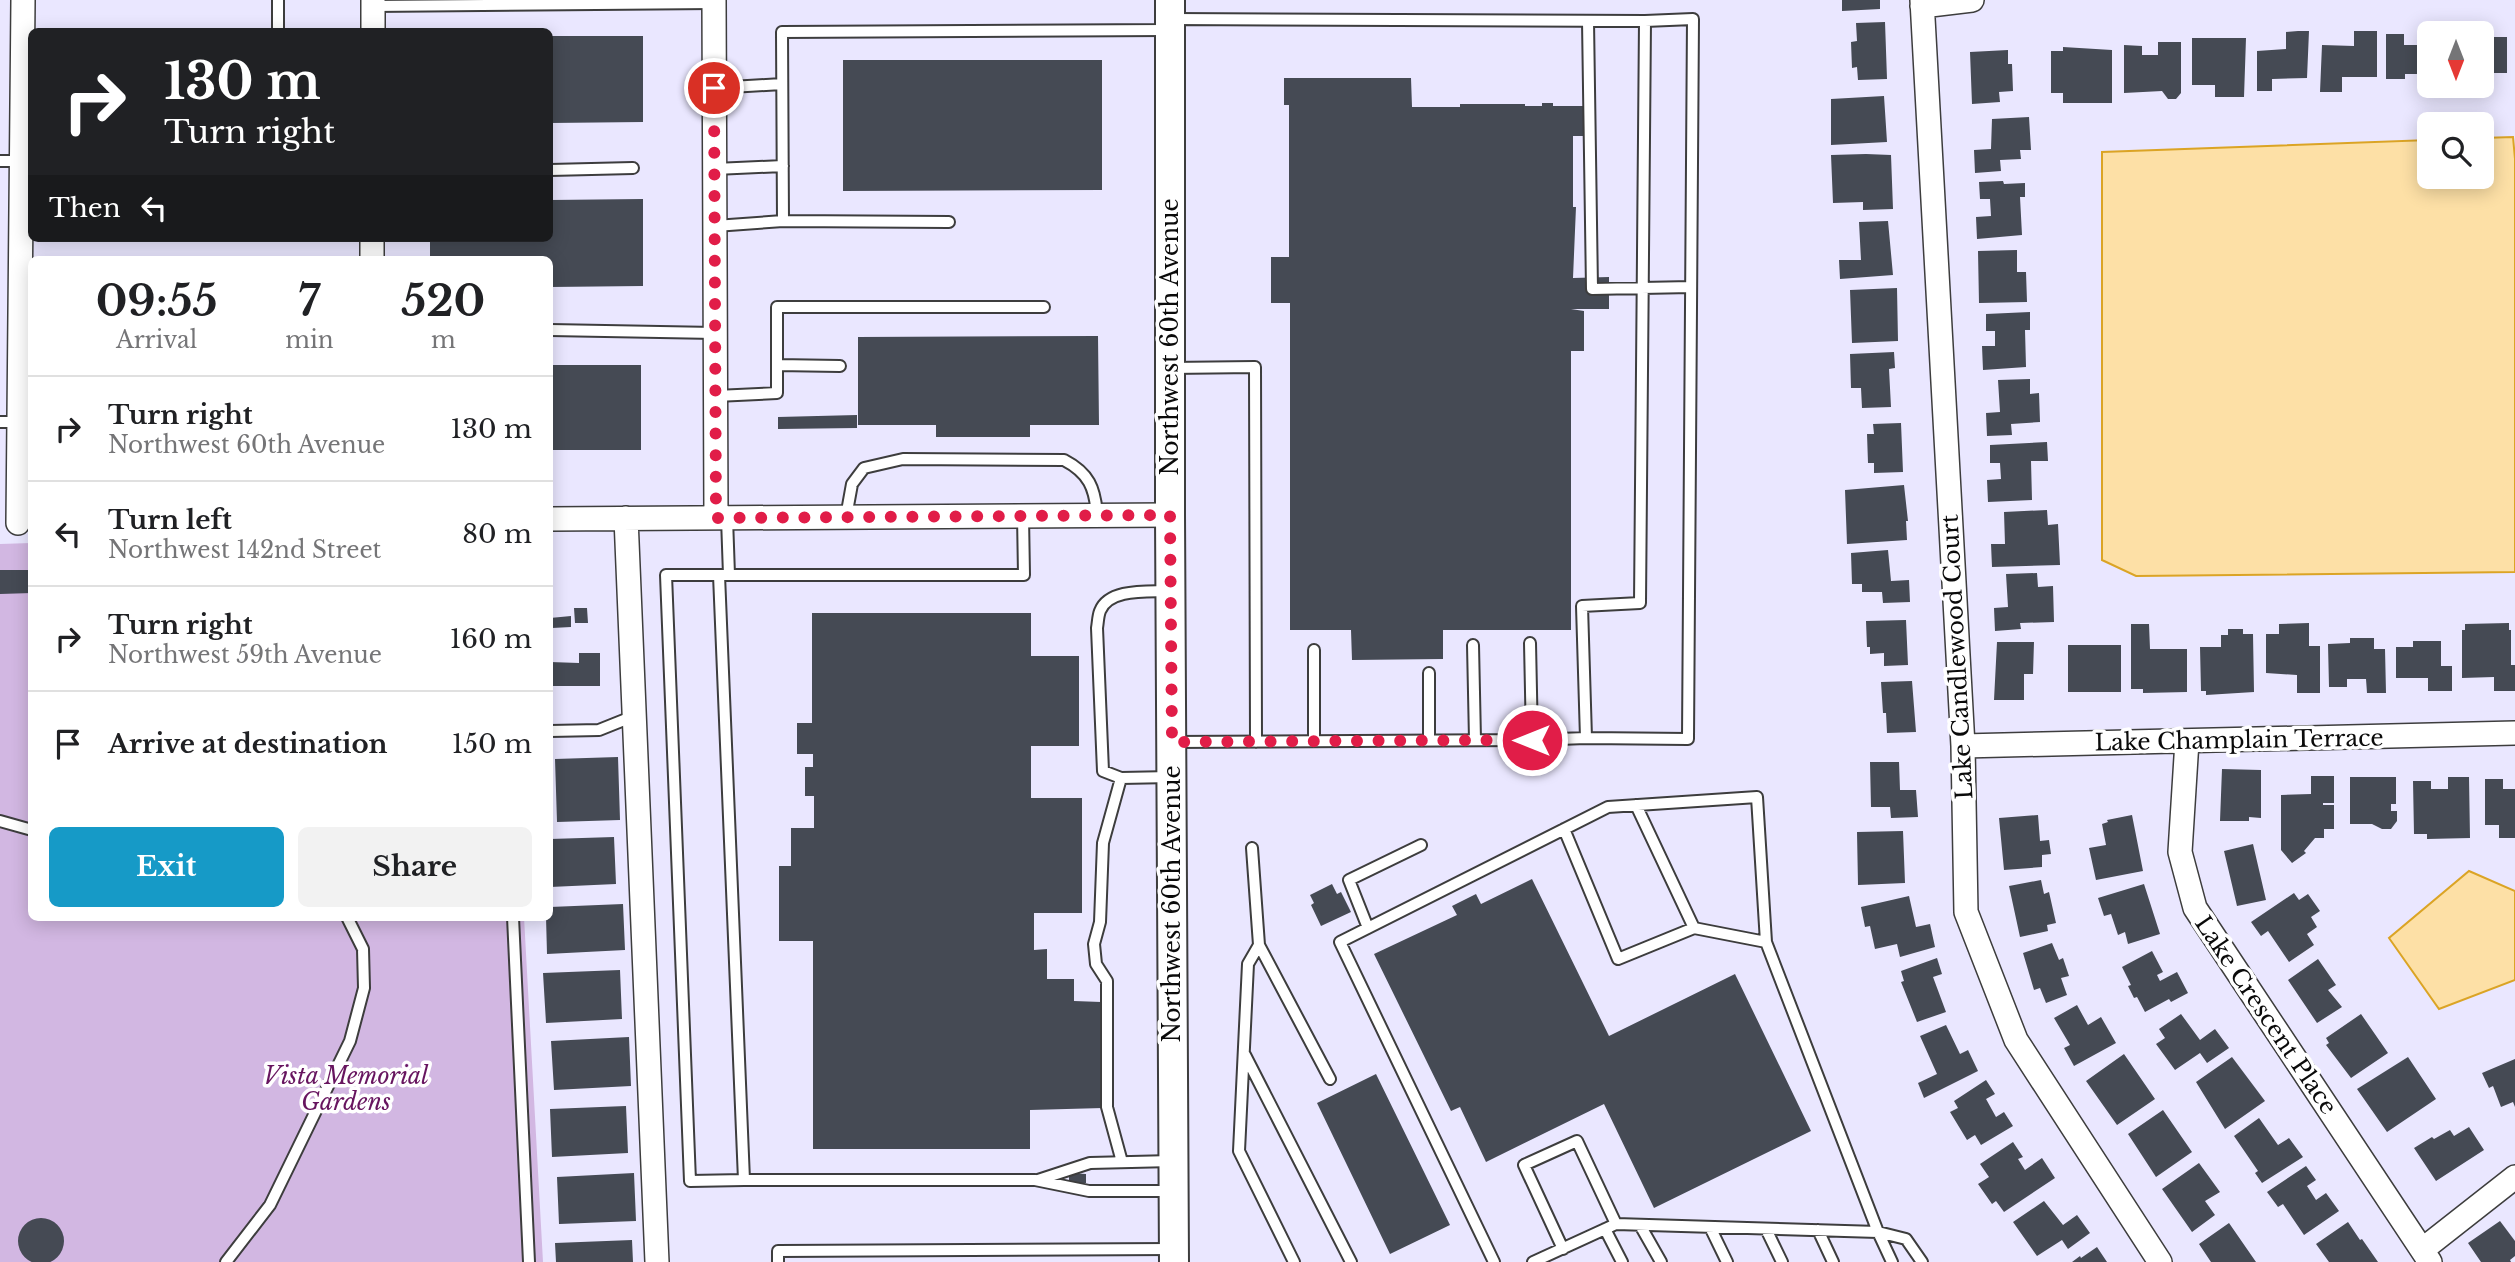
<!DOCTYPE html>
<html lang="en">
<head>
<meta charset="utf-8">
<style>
  body { margin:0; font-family:"Libre Baskerville",serif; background:#f2f2f2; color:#202124; height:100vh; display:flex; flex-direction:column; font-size:26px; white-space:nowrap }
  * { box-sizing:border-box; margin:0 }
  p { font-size:23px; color:#757577 }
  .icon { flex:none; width:38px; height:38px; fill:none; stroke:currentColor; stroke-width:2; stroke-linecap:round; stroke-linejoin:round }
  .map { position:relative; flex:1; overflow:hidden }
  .details { position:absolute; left:28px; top:256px; width:525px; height:665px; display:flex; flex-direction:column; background:#fff; border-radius:10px; box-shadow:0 4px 18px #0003 }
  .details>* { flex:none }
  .top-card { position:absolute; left:28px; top:28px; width:525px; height:214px; border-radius:10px; box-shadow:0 4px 18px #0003; background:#202124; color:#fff; overflow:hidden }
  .needle { width:46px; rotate:180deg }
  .buttons { position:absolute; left:2417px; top:21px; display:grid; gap:14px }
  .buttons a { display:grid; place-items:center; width:77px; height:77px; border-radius:10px; background:#fff; box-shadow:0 4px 18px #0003; font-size:35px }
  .pin { position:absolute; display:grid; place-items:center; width:60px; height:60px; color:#fff; margin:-30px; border:4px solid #fff; border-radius:50%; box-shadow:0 2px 7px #0007 }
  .me { position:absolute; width:77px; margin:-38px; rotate:270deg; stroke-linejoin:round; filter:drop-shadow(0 0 5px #0008) }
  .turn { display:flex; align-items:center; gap:24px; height:147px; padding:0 21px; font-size:32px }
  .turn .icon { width:91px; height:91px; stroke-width:2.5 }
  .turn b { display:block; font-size:49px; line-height:60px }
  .then { display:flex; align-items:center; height:66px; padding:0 21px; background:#0003; gap:14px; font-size:26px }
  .eta { display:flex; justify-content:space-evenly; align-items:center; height:119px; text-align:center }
  .eta b { font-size:42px; font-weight:700; line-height:49px }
  .button { display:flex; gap:14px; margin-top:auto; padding:14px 21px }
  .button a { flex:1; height:80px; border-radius:10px; background:#169ac7; color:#fff; font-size:28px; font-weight:700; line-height:80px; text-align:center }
  .button a+a { background:#f2f2f2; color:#202124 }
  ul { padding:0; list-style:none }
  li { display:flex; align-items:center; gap:21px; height:105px; padding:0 21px; border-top:2px solid #e0e0e0 }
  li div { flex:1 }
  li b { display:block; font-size:26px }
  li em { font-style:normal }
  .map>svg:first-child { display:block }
  .cemetery { fill:#d2b7e2 }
  .water { fill:#fde0a6; stroke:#dba425; stroke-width:2 }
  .building { fill:#454a54 }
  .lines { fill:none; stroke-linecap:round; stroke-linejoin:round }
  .service-casing { stroke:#3d3d3d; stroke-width:14 }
  .minor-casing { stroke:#3d3d3d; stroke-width:26 }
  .tertiary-casing { stroke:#3d3d3d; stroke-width:32 }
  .service { stroke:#fff; stroke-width:10 }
  .minor { stroke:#fff; stroke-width:23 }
  .tertiary { stroke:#fff; stroke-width:28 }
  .route { stroke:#e11d48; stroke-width:12; stroke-dasharray:0 21.6 }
  .labels { text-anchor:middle; stroke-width:7; stroke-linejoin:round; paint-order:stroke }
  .street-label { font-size:23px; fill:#0a0a0a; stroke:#fff }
  .park-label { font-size:23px; font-style:italic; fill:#67155f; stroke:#fff }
</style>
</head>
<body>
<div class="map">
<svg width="2515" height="1262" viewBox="0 0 2515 1262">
  <rect width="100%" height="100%" fill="#eae7ff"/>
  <path class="cemetery" d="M31,543L32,917H524L543,1262H0V544Z"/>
  <path class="water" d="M2513,137L2515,159V572L2136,576L2102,560V152L2429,140V177H2482V138Z
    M2469,871L2515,891V980L2439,1009L2389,938Z"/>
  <path class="building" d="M1842,0H1880V9L1842,11Z
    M1885,22L1887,79L1858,80L1857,67L1852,68L1851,42L1857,41L1856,23Z
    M2298,31H2309L2307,78L2272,79V91H2257V51L2286,49V32Z
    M2354,31H2377V77H2342V92H2320L2322,45L2354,46Z
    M2421,31H2443V33H2429V74H2405V79H2386V34H2404V45H2421Z
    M550,36H643V122L550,123Z
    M2482,37H2507V73H2482Z
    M2192,38H2246L2244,97H2215V85H2192Z
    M2158,42H2181V93L2176,99H2168L2162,91L2124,93V45L2142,46V55H2158Z
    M2063,47L2112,50V103H2063V93H2051V51H2063Z
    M2008,50V64H2012L2013,91L1999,92L2000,102L1972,104L1970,52Z
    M843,60H1102V190L843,191Z
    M1284,78H1411L1412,107H1460V104H1525V106H1542V103H1553V106H1585V136H1573V207H1576L1573,278L1609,277V309H1571L1584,311V351H1571V630H1443V659L1352,660L1351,630H1290V303H1271V257H1289V105H1284Z
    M1884,96L1887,142L1831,145V99Z
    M2029,117L2031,150H2020L2021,159L2000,160L2001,171L1975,173L1974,150L1991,149L1992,119Z
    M1866,154L1891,155L1893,209L1863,210V202L1833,203L1831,155Z
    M2003,181L2004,184L2025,183V197H2020L2022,235L1977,239L1976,217L1991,216L1990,199H1980L1979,182Z
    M643,199V286L550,287V259H430V238H550V200Z
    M1888,221L1893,275L1840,279L1839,260H1861L1859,222Z
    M2017,250V272H2026L2027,302L1979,303L1978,251Z
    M1897,288L1898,341L1852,343L1850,290Z
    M2030,312V330H2025L2026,367L1983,370L1982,346H1995V331H1986V314Z
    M1098,336L1099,425H1030V437H936V425H858V337Z
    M1894,352L1895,368L1889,369L1891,407L1862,408L1861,388H1851L1850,354Z
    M550,365H641V450H550Z
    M2030,379V394L2039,393L2040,422L2011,424L2012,435L1987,436L1986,413L2000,412L1998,380Z
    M857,415V428L778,429V417Z
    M1901,423L1903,472L1874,473V463H1868L1867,434H1874L1873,424Z
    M2047,442L2048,461H2031L2032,500L1988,502L1987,480L2001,479L2000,463H1990V445Z
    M1904,485L1908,521H1906L1907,540L1847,544L1845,490Z
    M2047,510L2048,525L2058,524L2060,565L1992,567L1991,544H2005L2004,512Z
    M1888,550L1891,581L1909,580L1910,602L1883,603L1882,592H1862V584H1852L1851,553Z
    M0,570H32V593L0,594Z
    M2037,573L2038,587L2053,586L2054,622L2020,623L2021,629L1995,631L1994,608L2008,607L2006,574Z
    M574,608H587L588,623H575Z
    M812,613H1031V656H1079V746H1031V798H1082V913H1034V950L1047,949V979H1074V1001L1101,1002L1103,1108L1030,1110V1149H813V941H779V866H791V828H814V796H805V767H813V754H797V723H812Z
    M571,616V627L552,628L550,618Z
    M1906,620L1908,665L1884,666V653L1870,654V647H1867L1866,621Z
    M2309,623V646H2320V693H2297V675L2266,673V634H2279V624Z
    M2509,623V630H2511V665H2515V691H2494V677L2462,678V630H2465V624Z
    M2131,624H2149L2150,649H2187V692L2143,693V689H2131Z
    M2228,629H2243V634H2253L2254,692L2206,695V691H2201L2200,647H2221V635H2228Z
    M2350,638H2374V649H2385L2386,693H2367L2366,679H2347V687H2329L2328,644L2350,643Z
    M2413,641H2441V666H2452V691H2428V678H2396V647H2413Z
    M1997,642H2034L2033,674H2024V700H1994Z
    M2068,645H2121V692H2068Z
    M579,653H600V686H550V662L579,663Z
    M1912,681L1916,732L1887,733L1886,713H1883L1881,682Z
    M618,757L620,820L557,822L555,759Z
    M1870,762H1899L1900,790H1916L1918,817L1891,818L1890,807H1871Z
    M2222,769L2261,770V818L2249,817V821H2220Z
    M2311,776H2334V803H2323V805H2334V829H2324V838H2315L2304,851L2306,853L2292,863L2281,850V795L2311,794Z
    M2350,777H2396V804H2391V811H2397V821L2391,829H2382L2372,824H2350Z
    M2448,777H2469L2470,838L2427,839V834H2414L2413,781H2431V789H2448Z
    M2485,779H2503V789H2515V838H2499V825H2485Z
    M2038,815L2040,841L2049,840L2051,854L2042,855V867L2004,870L1999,818Z
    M2132,815L2143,871L2096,880L2089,848L2106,845L2102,824L2108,822L2107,820Z
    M1903,831L1905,883L1858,885L1857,832Z
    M614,837L616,884L550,887V839Z
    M2253,844L2266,900L2237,906L2224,851Z
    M1532,879L1609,1036L1735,974L1811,1131L1654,1208L1604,1104L1486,1162L1460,1107L1451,1111L1374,954L1457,915L1452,906L1476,894L1481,904Z
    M2041,880L2044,894L2049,892L2056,923L2047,925L2048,931L2020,937L2009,886Z
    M1332,884L1337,894L1341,892L1351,912L1321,926L1311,905L1314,903L1310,895Z
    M2144,884L2160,934L2128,944L2125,932L2118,935L2111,914L2104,916L2098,898Z
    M2294,893L2299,900L2308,894L2320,911L2311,917L2317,927L2307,934L2314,945L2289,962L2268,931L2261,936L2251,922Z
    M1909,896L1916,927L1930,924L1935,947L1900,957L1897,944L1875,949L1870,926L1865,927L1861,907Z
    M623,904L625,950L547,954L546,917H550V907Z
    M2052,943L2059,960L2063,958L2069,976L2061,978L2067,995L2046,1003L2040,988L2034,990L2023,953Z
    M2152,951L2163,972L2157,975L2160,981L2177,972L2188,993L2171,1002L2169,999L2145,1012L2137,997L2134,998L2128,986L2131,985L2122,967Z
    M1937,958L1942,974L1933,977L1946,1012L1917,1022L1901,982L1904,981L1901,971Z
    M2318,959L2336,985L2328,990L2342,1007L2317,1023L2288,980Z
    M620,970L622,1019L546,1023L543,973Z
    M2077,1005L2088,1025L2101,1017L2116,1043L2074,1066L2064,1048L2070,1045L2054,1018Z
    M2181,1014L2200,1040L2215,1029L2229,1048L2207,1063L2200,1053L2175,1070L2156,1044L2165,1038L2159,1029Z
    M2361,1014L2388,1053L2351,1078L2326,1045L2329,1043L2326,1038Z
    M1946,1025L1960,1054L1968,1050L1978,1071L1924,1098L1918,1083L1937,1074L1920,1036Z
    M629,1037L631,1086L554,1090L551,1041Z
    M2124,1054L2155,1099L2117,1125L2086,1081Z
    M2232,1057L2265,1101L2225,1129L2196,1082Z
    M2408,1057L2436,1099L2387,1132L2357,1089Z
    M2515,1059V1107L2513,1102L2501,1107L2493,1086L2489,1088L2482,1073Z
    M1376,1074L1450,1225L1390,1254L1317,1103Z
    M1986,1080L1995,1094L1986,1099L1996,1117L2004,1112L2013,1126L1981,1145L1975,1135L1967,1140L1950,1112L1958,1108L1954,1101Z
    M626,1106L628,1153L552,1157L550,1109Z
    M2163,1110L2192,1152L2156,1177L2128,1134Z
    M2259,1118L2278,1145L2289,1138L2303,1157L2262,1183L2255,1173L2258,1171L2234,1136Z
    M2469,1127L2484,1150L2436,1181L2414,1148L2432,1137L2434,1139L2450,1130L2454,1136Z
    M2013,1142L2023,1157L2018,1159L2025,1170L2042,1158L2055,1178L2004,1212L1996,1201L1992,1204L1978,1184L1989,1177L1980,1164Z
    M2199,1163L2220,1192L2205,1201L2215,1215L2192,1232L2162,1189Z
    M2306,1166L2316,1180L2307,1186L2316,1200L2326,1193L2339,1211L2304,1235L2283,1204L2278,1207L2267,1192Z
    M634,1173L636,1221L559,1224L557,1177Z
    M1069,1173L1086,1174V1183H1069Z
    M2044,1201L2063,1225L2077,1215L2090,1233L2068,1249L2062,1240L2037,1256L2013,1222Z
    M18 1241a23 23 0 1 1 46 0a23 23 0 1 1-46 0Z
    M2500,1221L2515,1241V1256L2510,1260L2511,1262H2481L2468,1243Z
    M2348,1222L2360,1240L2362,1239L2378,1262H2329L2316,1244Z
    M2229,1223L2256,1262H2211L2199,1244Z
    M632,1240L633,1262H556L555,1243Z
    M2097,1247L2107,1262H2072L2080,1256L2081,1258Z"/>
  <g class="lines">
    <g class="service-casing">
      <path id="service" d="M278,0V32
        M373,6L714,3
        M1172,19L1645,21L1640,603L1582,606L1586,738L1532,740
        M1588,21L1592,289L1691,287
        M714,88L782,84
        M0,161H21
        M715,169L783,166
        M550,170L633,168
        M949,222L783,221L782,32L1167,30
        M715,226L783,221
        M550,330L715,333
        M777,365L840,366
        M1170,368L1255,367L1256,742
        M716,396L777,393V307H1044
        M0,422H19
        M846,517L852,484L864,468L903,459L1064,460C1089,473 1095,488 1097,515
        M727,518L729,575H1024L1023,516
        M719,575L744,1180L690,1181L666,575H729
        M1168,591C1148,592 1109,588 1100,611C1098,616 1098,622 1097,628L1103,771L1121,778L1171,777
        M1473,645L1475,740
        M1314,650V741
        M1429,673V740
        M550,731L599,730L634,716
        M1586,738L1688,739L1693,19L1645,21
        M1172,742L1532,740L1530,643
        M1121,778L1103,843L1100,922L1094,944L1096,964L1107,981V1107L1122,1162
        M1636,805L1694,928L1766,942
        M0,821L32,830
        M1564,829L1618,959L1694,928
        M1252,848L1259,945L1248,964L1239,1151L1294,1262
        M513,917L529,1262
        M1368,928L1349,880L1421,845
        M1259,945L1330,1079
        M1245,1055L1351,1262
        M744,1180H1035L1089,1191H1172
        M1038,1180L1090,1163L1172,1161
        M1640,1225L1661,1262
        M1710,1227L1727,1262
        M1605,1229L1622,1262
        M1766,1229L1782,1262
        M1818,1230L1833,1262
        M1563,1249L1524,1165L1577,1141L1616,1224
        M226,1262L270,1205L350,1041L364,988L363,949L347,917
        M778,1262V1251L1173,1249
        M1494,1262L1340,942L1608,807L1757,797L1766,942L1878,1232L1892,1262
        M1533,1262L1616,1224L1878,1232L1906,1239L1922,1262"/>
    </g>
    <g class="minor-casing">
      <path id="minor" d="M714,0L716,518
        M1922,0L1963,746L1966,912L2016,1040L2160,1262
        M1922,6L1972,0
        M373,32V0
        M372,259V238
        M626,518L657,1262
        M550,519L1170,515
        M18,523L23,0
        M2187,741L2180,852L2195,908L2430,1262
        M1963,746L2515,733
        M2422,1250L2515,1177"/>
    </g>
    <g class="tertiary-casing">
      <path id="tertiary" d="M1170,0V515L1174,1262"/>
    </g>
    <use href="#service" class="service"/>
    <use href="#minor" class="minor"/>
    <use href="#tertiary" class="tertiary"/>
  </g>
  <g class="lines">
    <path class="route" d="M714,88L716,518L1170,515L1172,742L1532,740"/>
  </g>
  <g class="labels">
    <g class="street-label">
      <text transform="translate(1170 337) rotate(-90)" y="8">Northwest 60th Avenue</text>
      <text transform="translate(1957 657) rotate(-93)" y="8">Lake Candlewood Court</text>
      <text transform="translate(2239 740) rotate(-1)" y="8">Lake Champlain Terrace</text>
      <text transform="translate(1172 904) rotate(-90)" y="8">Northwest 60th Avenue</text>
      <text transform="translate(2266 1015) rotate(56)" y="8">Lake Crescent Place</text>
    </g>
    <g class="park-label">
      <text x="346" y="1084">Vista Memorial<tspan x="346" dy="26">Gardens</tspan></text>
    </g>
  </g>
</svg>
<div class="buttons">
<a><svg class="needle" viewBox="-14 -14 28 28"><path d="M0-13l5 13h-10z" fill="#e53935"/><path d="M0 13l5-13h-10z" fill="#757577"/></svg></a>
<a><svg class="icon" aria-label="search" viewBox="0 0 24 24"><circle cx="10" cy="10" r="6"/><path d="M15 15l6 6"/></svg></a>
</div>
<div class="pin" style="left:714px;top:88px;background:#d93025"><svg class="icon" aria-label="arrive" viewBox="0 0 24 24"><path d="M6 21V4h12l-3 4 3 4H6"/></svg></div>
<svg class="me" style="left:1532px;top:740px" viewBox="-20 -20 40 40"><circle r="17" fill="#e11d48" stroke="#fff" stroke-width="3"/><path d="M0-11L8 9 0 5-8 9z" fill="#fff"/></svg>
<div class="top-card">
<div class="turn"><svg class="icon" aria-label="right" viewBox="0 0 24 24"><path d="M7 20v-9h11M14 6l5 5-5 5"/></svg><div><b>130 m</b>Turn right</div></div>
<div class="then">Then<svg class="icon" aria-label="left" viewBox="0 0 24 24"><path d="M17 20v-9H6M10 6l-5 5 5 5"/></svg></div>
</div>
<section class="details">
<div class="eta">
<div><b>09:55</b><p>Arrival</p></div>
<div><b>7</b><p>min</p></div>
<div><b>520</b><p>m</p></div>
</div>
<ul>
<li><svg class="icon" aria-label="right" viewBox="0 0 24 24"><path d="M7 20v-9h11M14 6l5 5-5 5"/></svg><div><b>Turn right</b><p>Northwest 60th Avenue</p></div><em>130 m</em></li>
<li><svg class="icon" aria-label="left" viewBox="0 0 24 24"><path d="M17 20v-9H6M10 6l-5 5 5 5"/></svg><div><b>Turn left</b><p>Northwest 142nd Street</p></div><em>80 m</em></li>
<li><svg class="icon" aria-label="right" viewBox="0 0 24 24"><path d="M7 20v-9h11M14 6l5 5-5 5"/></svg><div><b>Turn right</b><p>Northwest 59th Avenue</p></div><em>160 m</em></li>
<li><svg class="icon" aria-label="arrive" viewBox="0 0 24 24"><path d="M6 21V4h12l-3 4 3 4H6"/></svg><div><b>Arrive at destination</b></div><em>150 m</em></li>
</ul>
<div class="button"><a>Exit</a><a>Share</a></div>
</section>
</div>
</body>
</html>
